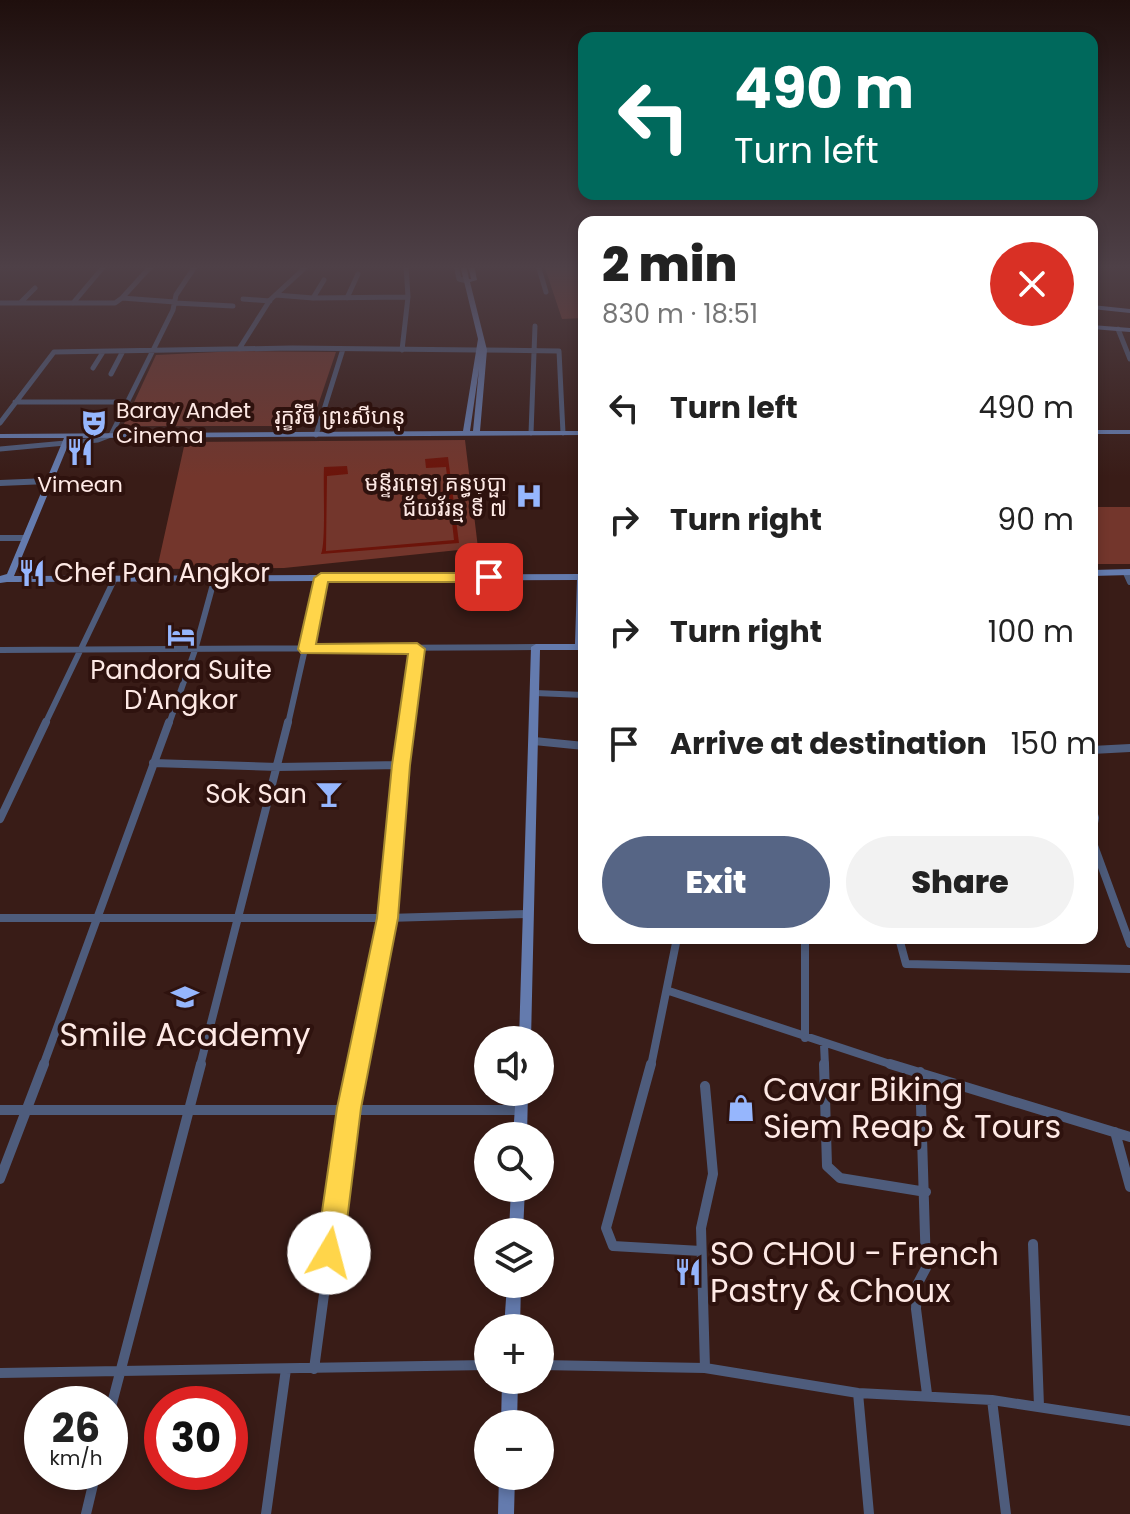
<!DOCTYPE html>
<html lang="en">
<head>
<meta charset="utf-8">
<style>
  body { margin:0; font-family:Poppins,"Noto Sans Khmer",sans-serif; background:#f2f2f2; color:#222; height:100vh; display:flex; flex-direction:column; font-size:30px; white-space:nowrap }
  * { box-sizing:border-box; margin:0 }
  p { font-size:26px; color:#767676 }
  .icon { flex:none; width:44px; height:44px; fill:none; stroke:currentColor; stroke-width:2; stroke-linecap:round; stroke-linejoin:round }
  .map { position:relative; flex:1; overflow:hidden }
  .drawer { position:absolute; left:578px; top:216px; width:520px; height:728px; display:flex; flex-direction:column; background:#fff; border-radius:16px; box-shadow:0 4px 12px #0003 }
  .drawer>* { flex:none }
  .top-card { position:absolute; left:578px; top:32px; width:520px; height:168px; border-radius:16px; box-shadow:0 4px 12px #0003; background:#00695c; color:#fff; overflow:hidden }
  .tools { position:absolute; left:474px; top:1026px; display:grid; gap:16px }
  .tools a { display:grid; place-items:center; width:80px; height:80px; border-radius:50%; background:#fff; box-shadow:0 4px 12px #0003; font-size:40px }
  .speed { position:absolute; left:24px; top:1386px; display:flex; gap:16px; font-size:40px; font-weight:700; text-align:center }
  .speed>* { display:grid; place-content:center; width:104px; height:104px; border-radius:50%; background:#fff; box-shadow:0 4px 12px #0003; line-height:1 }
  .speed small { font-size:20px; font-weight:400 }
  .speed .limit { border:12px solid #d22; background:#fff; color:#111 }
  .pin { position:absolute; display:grid; place-items:center; width:68px; height:68px; color:#fff; margin:-34px; border-radius:16px; box-shadow:0 4px 12px #0006 }
  .me { position:absolute; width:88px; margin:-44px; rotate:8deg; stroke-linejoin:round; filter:drop-shadow(0 0 6px #0008) }
  .turn { display:flex; align-items:center; gap:28px; height:168px; padding:0 24px; font-size:36px }
  .turn .icon { width:104px; height:104px; stroke-width:2.5 }
  .turn b { display:block; font-size:56px; line-height:68px }
  .round { display:grid; place-items:center; flex:none; width:84px; height:84px; border-radius:42px; background:#f2f2f2 }
  .summary { display:flex; align-items:center; justify-content:space-between; height:136px; padding:0 24px }
  h1 { font-size:48px; font-weight:800; line-height:60px }
  .button { display:flex; gap:16px; margin-top:auto; padding:16px 24px }
  .button a { flex:1; height:92px; border-radius:48px; background:#566585; color:#fff; font-size:32px; font-weight:800; line-height:92px; text-align:center }
  .button a+a { background:#f2f2f2; color:#222 }
  ul { padding:0; list-style:none }
  li { display:flex; align-items:center; gap:24px; height:112px; padding:0 24px }
  li div { flex:1 }
  li b { display:block; font-size:30px }
  li em { font-style:normal }
  .map>svg:first-child { display:block }
  .green { fill:#73362c }
  .water { fill:#6c140a }
  .lines { fill:none; stroke-linecap:round; stroke-linejoin:round }
  .street-far3 { stroke:#4e5c7c; stroke-width:5 }
  .street-far2 { stroke:#4e5c7c; stroke-width:6 }
  .street-far1 { stroke:#4e5c7c; stroke-width:8 }
  .street { stroke:#4e5c7c; stroke-width:10 }
  .secondary { fill:#647bae; fill-rule:evenodd }
  .route { fill:#ffd54a; stroke:#a68a30; stroke-width:2 }
  .labels { text-anchor:middle; stroke-width:8; stroke-linejoin:round; paint-order:stroke }
  .far-poi-label { font-size:22px; fill:#fee9e5; stroke:#2e120e; text-anchor:start }
  .far-street-label { font-size:22px; fill:#fee9e5; stroke:#2e120e }
  .poi-label { font-size:26px; fill:#fee9e5; stroke:#2e120e; text-anchor:start }
  .near-poi-label { font-size:32px; fill:#fee9e5; stroke:#2e120e; text-anchor:start }
</style>
</head>
<body>
<div class="map">
<svg width="1130" height="1514" viewBox="0 0 1130 1514">
  <rect width="100%" height="100%" fill="#391c17"/>
  <path class="green" d="M544,265H584V318L562,319Z
    M238,351L336,352L311,426H123L156,355Z
    M465,440L478,548L284,568L157,569L185,442Z
    M1092,507H1130V564H1092Z"/>
  <path class="water" d="M448,457L459,543L321,554C326,542 323,488 324,467L347,466L348,474L327,476L326,551L454,540L446,467L426,468L425,459Z"/>
  <g class="lines">
    <path class="street-far3" d="M456,265L459,279L467,281
      M538,265L546,292
      M324,280L313,298L408,297
      M1092,280L1095,307
      M276,295L313,298
      M122,298L152,265
      M347,298L358,274
      M243,299L270,301
      M21,302L35,288
      M0,303H115L122,298L175,302
      M73,303L105,265
      M175,303L233,306
      M1118,329L1130,359
      M239,349L270,300L308,265
      M402,350L408,297L406,265
      M484,350L559,351L563,433
      M93,368L103,352
      M111,374L123,351
      M15,402H127
      M0,423L54,352L292,348L477,350
      M531,433L535,326
      M316,435L343,349
      M0,449L98,440L111,435L173,310L176,295L196,265"/>
    <path class="street-far2" d="M0,483L48,481
      M0,538H26
      M1126,573L1130,582
      M0,650L536,647
      M535,693L584,695
      M45,724L114,580
      M169,724L195,650L215,577
      M288,724L321,578
      M407,724L417,649"/>
    <path class="street-far1" d="M534,741L584,746
      M1092,750L1130,748
      M153,763L278,767L401,765
      M1092,808L1095,818L1092,833
      M0,819L46,722
      M1092,840L1130,944
      M0,918H387L528,914
      M805,938V1038
      M899,938L906,964L1130,969
      M669,991L896,1066
      M824,1044L825,1066
      M43,1066L169,722
      M200,1066L288,722
      M357,1066L387,918L407,722
      M651,1066L677,938"/>
    <path class="street" d="M651,1064L606,1228L613,1246L701,1251
      M824,1064L827,1166L840,1178L926,1192
      M890,1064L1130,1137
      M920,1072L926,1268L917,1285L916,1309L927,1394
      M705,1086L713,1174L701,1228L705,1368
      M0,1110H521
      M1115,1132L1130,1187
      M0,1179L44,1064
      M1033,1244L1039,1406
      M540,1365L705,1368L858,1393L992,1400L1130,1421
      M314,1369L349,1108L358,1064
      M0,1373L488,1365
      M858,1393L869,1514
      M992,1400L1006,1514
      M110,1411L201,1064
      M86,1514L96,1472
      M266,1514L286,1369"/>
    <path class="secondary" d="M460,265H466L469,279H471L468,265H474L477,280L470,282L487,350L480,431H584V435L71,438L14,576L584,574V647L579,650H540L531,1040H519L531,647L536,644H575L577,580L7,582L0,583V576L7,574L64,438H0V434L463,431L478,339ZM479,369L473,431H470Z
      M1092,305L1130,309V313L1092,309Z
      M1092,325L1130,328V332L1092,329Z
      M1092,430H1130V434H1092Z
      M1130,569V575L1092,576V570Z
      M516,1092H528L527,1136H513Z
      M511,1188H525L523,1232H509Z
      M507,1284H521L520,1328H504Z
      M502,1380H518L517,1424H501Z
      M499,1476H515L514,1514H498Z"/>
  </g>
  <linearGradient id="sky" x2="0" y2="1"><stop stop-color="#1f0f0d"/><stop offset="0.56" stop-color="#4e4047"/><stop offset="1" stop-color="#4e4047" stop-opacity="0"/></linearGradient>
  <rect width="1130" height="477" fill="url(#sky)"/>
  <path class="route" d="M321,573H489L496,577L489,582H328L316,644L417,643L425,649L410,765L398,918L361,1108L343,1253L339,1262L329,1266L320,1262L316,1253L337,1108L377,918L392,765L408,654L301,653L298,649L314,578Z"/>
  <defs>
    <g id="theatre-bare" transform="scale(2.16)"><path d="M-5-5.5Q0-4 5-5.5V0Q5 5 0 6Q-5 5-5 0ZM-3.3-2.5H-1v1.5H-3.3ZM1-2.5H3.3v1.5H1ZM-2.8 1Q0 5.5 2.8 1Z" fill="#96b6fd" stroke="#2e120e" stroke-width="2.5" paint-order="stroke"/></g>
    <g id="restaurant-bare" transform="scale(2.16)"><path d="M-5-6h1v4h1v-4h1v4h1v-4h1v5L-1.5 .5V6h-2V.5L-5-1ZM5-6V6H3V1.5H1.5Q1.5-4 5-6Z" fill="#96b6fd" stroke="#2e120e" stroke-width="2.5" paint-order="stroke"/></g>
    <g id="hospital-bare" transform="scale(2.16)"><path d="M-5-5h3v3.5h4V-5h3V5h-3V1.5h-4V5h-3Z" fill="#96b6fd" stroke="#2e120e" stroke-width="2.5" paint-order="stroke"/></g>
    <g id="hotel-bare" transform="scale(2.16)"><path d="M-6-4.5h1.5V1H6V5H4.5V3h-9V5H-6ZM-4 0a1.8 1.8 0 1 1 3.6 0ZM.5 0V-2.5h3Q6-2.5 6 0Z" fill="#96b6fd" stroke="#2e120e" stroke-width="2.5" paint-order="stroke"/></g>
    <g id="bar-bare" transform="scale(2.16)"><path d="M-6-5H6L.8 .8V4.5H3.5V6h-7V4.5H-.8V.8Z" fill="#96b6fd" stroke="#2e120e" stroke-width="2.5" paint-order="stroke"/></g>
    <g id="school-bare" transform="scale(2.16)"><path d="M0-5L7-2L0 1L-7-2ZM-4 1L0 2.5L4 1V4Q0 6-4 4Z" fill="#96b6fd" stroke="#2e120e" stroke-width="2.5" paint-order="stroke"/></g>
    <g id="shop-bare" transform="scale(2.16)"><path d="M-5-2.5h2.3a2.7 3.5 0 0 1 5.4 0H5L5.5 6h-11ZM-1.5-2.5h3a1.5 2.3 0 0 0-3 0Z" fill="#96b6fd" stroke="#2e120e" stroke-width="2.5" paint-order="stroke"/></g>
  </defs>
  <g fill-rule="evenodd">
    <use href="#theatre-bare" x="94" y="423"/>
    <use href="#restaurant-bare" x="80" y="452"/>
    <use href="#hospital-bare" x="529" y="496"/>
    <use href="#restaurant-bare" x="32" y="573"/>
    <use href="#hotel-bare" x="181" y="635"/>
    <use href="#bar-bare" x="329" y="794"/>
    <use href="#school-bare" x="185" y="997"/>
    <use href="#shop-bare" x="741" y="1108"/>
    <use href="#restaurant-bare" x="688" y="1272"/>
  </g>
  <g class="labels">
    <g class="far-poi-label">
      <text x="116" y="418">Baray Andet<tspan x="116" dy="25">Cinema</tspan></text>
      <text x="507" y="491" text-anchor="end">មន្ទីរពេទ្យ គន្ធបុប្ផា<tspan x="507" dy="25">ជ័យវ័រន្ម ទី ៧</tspan></text>
      <text x="80" y="492" text-anchor="middle">Vimean</text>
    </g>
    <g class="far-street-label">
      <text x="340" y="424">រុក្ខវិថី ព្រះសីហនុ</text>
    </g>
    <g class="poi-label">
      <text x="54" y="582">Chef Pan Angkor</text>
      <text x="181" y="679" text-anchor="middle">Pandora Suite<tspan x="181" dy="30">D'Angkor</tspan></text>
      <text x="307" y="803" text-anchor="end">Sok San</text>
    </g>
    <g class="near-poi-label">
      <text x="185" y="1046" text-anchor="middle">Smile Academy</text>
      <text x="763" y="1101">Cavar Biking<tspan x="763" dy="37">Siem Reap &amp; Tours</tspan></text>
      <text x="710" y="1265">SO CHOU - French<tspan x="710" dy="37">Pastry &amp; Choux</tspan></text>
    </g>
  </g>
</svg>
<div class="tools">
<a><svg class="icon" aria-label="sound" viewBox="0 0 24 24"><path d="M4 9h4l5-4v14l-5-4H4zM17 9q2 3 0 6"/></svg></a>
<a><svg class="icon" aria-label="search" viewBox="0 0 24 24"><circle cx="10" cy="10" r="6"/><path d="M15 15l6 6"/></svg></a>
<a><svg class="icon" aria-label="layers" viewBox="0 0 24 24"><path d="M12 4l9 5-9 5-9-5zM3 14l9 5 9-5"/></svg></a>
<a>+</a>
<a>−</a>
</div>
<div class="speed"><div>26<small>km/h</small></div><div class="limit">30</div></div>
<div class="pin" style="left:489px;top:577px;background:#d93025"><svg class="icon" aria-label="arrive" viewBox="0 0 24 24"><path d="M6 21V4h12l-3 4 3 4H6"/></svg></div>
<svg class="me" style="left:329px;top:1253px" viewBox="-20 -20 40 40"><circle r="19" fill="#fff"/><path d="M0-13L10 11 0 6-10 11z" fill="#ffd54a"/></svg>
<div class="top-card">
<div class="turn"><svg class="icon" aria-label="left" viewBox="0 0 24 24"><path d="M17 20v-9H6M10 6l-5 5 5 5"/></svg><div><b>490 m</b>Turn left</div></div>
</div>
<section class="drawer">
<div class="summary"><div><h1>2 min</h1><p>830 m · 18:51</p></div><a class="round" style="background:#d93025;color:#fff"><svg class="icon" aria-label="close" viewBox="0 0 24 24"><path d="M6 6l12 12M18 6L6 18"/></svg></a></div>
<ul>
<li><svg class="icon" aria-label="left" viewBox="0 0 24 24"><path d="M17 20v-9H6M10 6l-5 5 5 5"/></svg><div><b>Turn left</b></div><em>490 m</em></li>
<li><svg class="icon" aria-label="right" viewBox="0 0 24 24"><path d="M7 20v-9h11M14 6l5 5-5 5"/></svg><div><b>Turn right</b></div><em>90 m</em></li>
<li><svg class="icon" aria-label="right" viewBox="0 0 24 24"><path d="M7 20v-9h11M14 6l5 5-5 5"/></svg><div><b>Turn right</b></div><em>100 m</em></li>
<li><svg class="icon" aria-label="arrive" viewBox="0 0 24 24"><path d="M6 21V4h12l-3 4 3 4H6"/></svg><div><b>Arrive at destination</b></div><em>150 m</em></li>
</ul>
<div class="button"><a>Exit</a><a>Share</a></div>
</section>
</div>
</body>
</html>
